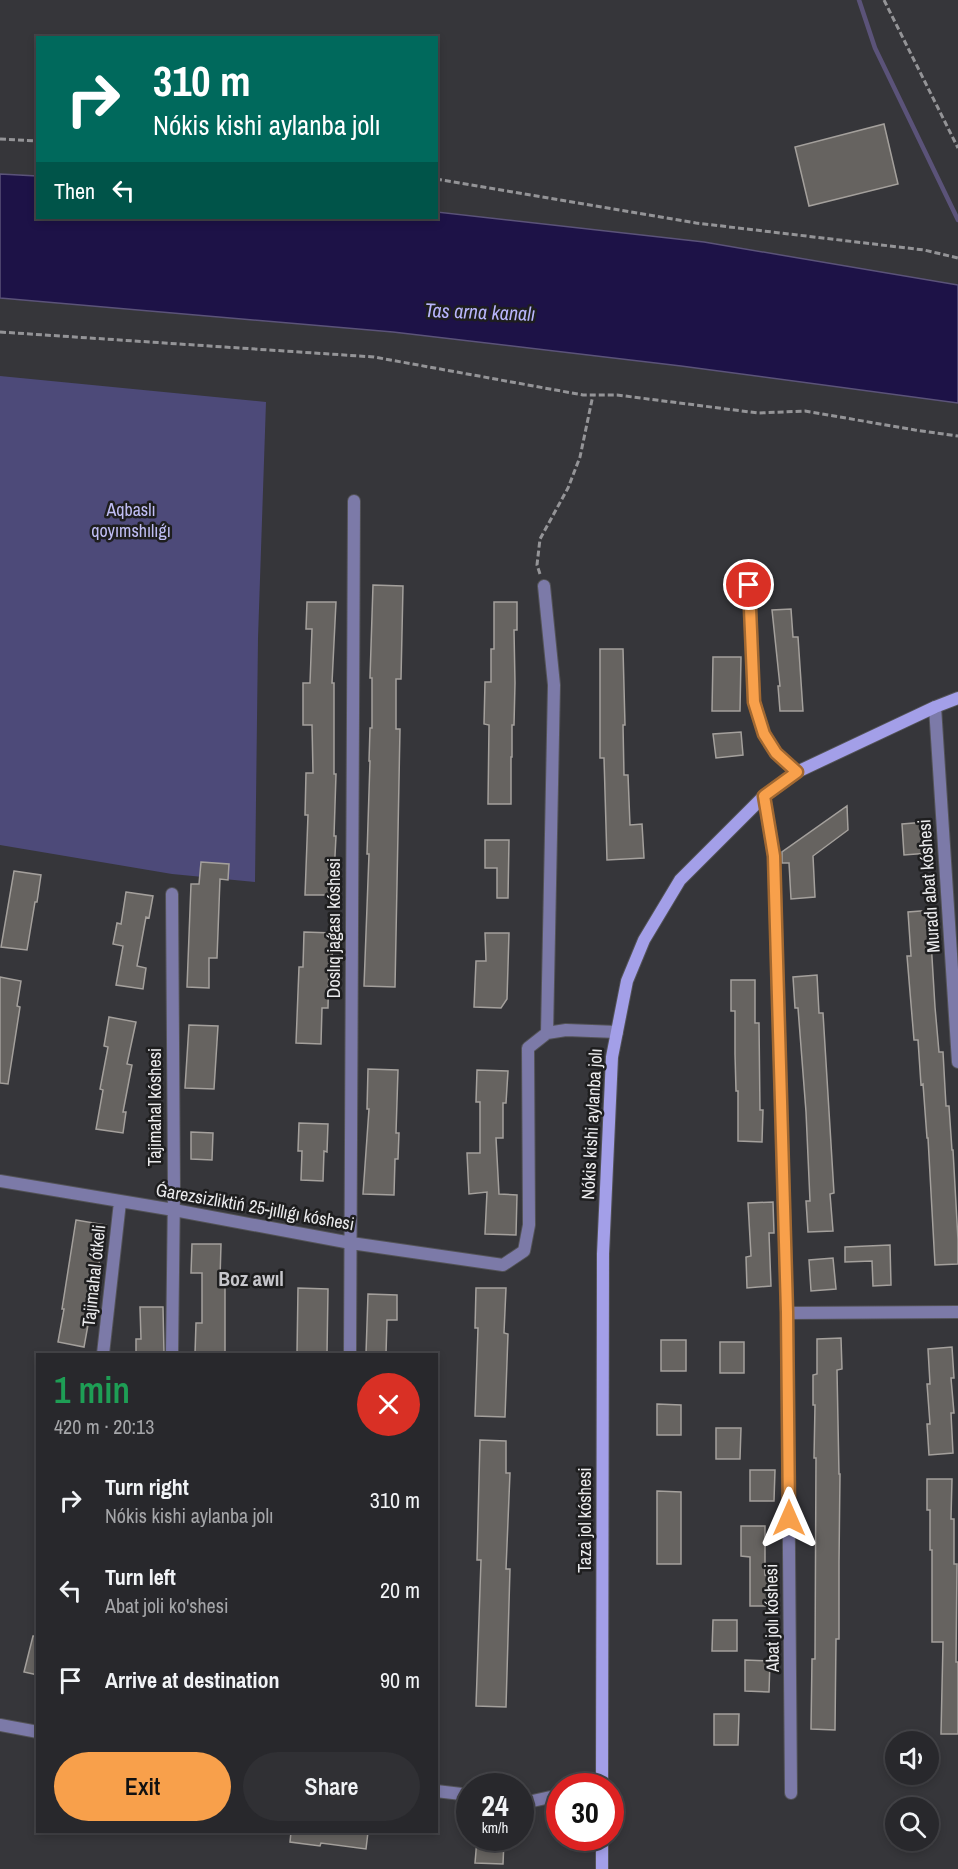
<!DOCTYPE html>
<html lang="en">
<head>
<meta charset="utf-8">
<style>
  body { margin:0; font-family:"Archivo Narrow",sans-serif; background:#303034; color:#f1f3f6; height:100vh; display:flex; flex-direction:column; font-size:22px; white-space:nowrap }
  * { box-sizing:border-box; margin:0 }
  p { font-size:20px; color:#a5a6a9 }
  .icon { flex:none; width:33px; height:33px; fill:none; stroke:currentColor; stroke-width:2; stroke-linecap:round; stroke-linejoin:round }
  .map { position:relative; flex:1; overflow:hidden }
  .sheet { position:absolute; left:36px; top:1353px; width:402px; height:480px; display:flex; flex-direction:column; background:#28282c; border-radius:0px; box-shadow:0 3px 9px #0003,0 0 0 2px #444448 }
  .sheet>* { flex:none }
  .hud { position:absolute; left:36px; top:36px; width:402px; height:183px; border-radius:0px; box-shadow:0 3px 9px #0003,0 0 0 2px #444448; background:#00695c; color:#fff; overflow:hidden }
  .fabs { position:absolute; left:885px; top:1731px; display:grid; gap:12px }
  .fabs a { display:grid; place-items:center; width:54px; height:54px; border-radius:50%; background:#28282c; box-shadow:0 3px 9px #0003,0 0 0 2px #444448; font-size:30px }
  .speed { position:absolute; left:456px; top:1773px; display:flex; gap:12px; font-size:30px; font-weight:700; text-align:center }
  .speed>* { display:grid; place-content:center; width:78px; height:78px; border-radius:50%; background:#28282c; box-shadow:0 3px 9px #0003,0 0 0 2px #444448; line-height:1 }
  .speed small { font-size:15px; font-weight:400 }
  .speed .limit { border:9px solid #d22; background:#fff; color:#111 }
  .pin { position:absolute; display:grid; place-items:center; width:51px; height:51px; color:#fff; margin:-26px; border:3px solid #fff; border-radius:50%; box-shadow:0 2px 6px #0007 }
  .me { position:absolute; width:66px; margin:-33px; rotate:0deg; stroke-linejoin:round; filter:drop-shadow(0 0 4px #0008) }
  .turn { display:flex; align-items:center; gap:21px; height:126px; padding:0 18px; font-size:27px }
  .turn .icon { width:78px; height:78px; stroke-width:2.5 }
  .turn b { display:block; font-size:42px; line-height:51px }
  .then { display:flex; align-items:center; height:57px; padding:0 18px; background:#0003; gap:12px; font-size:22px }
  .round { display:grid; place-items:center; flex:none; width:63px; height:63px; border-radius:32px; background:#303034 }
  .headline { display:flex; align-items:center; justify-content:space-between; height:102px; padding:0 18px }
  h1 { font-size:36px; font-weight:600; line-height:45px; color:#1e9e55 }
  .cta { display:flex; gap:12px; margin-top:auto; padding:12px 18px }
  .cta a { flex:1; height:69px; border-radius:36px; background:#f8a04b; color:#111; font-size:24px; font-weight:600; line-height:69px; text-align:center }
  .cta a+a { background:#303034; color:#f1f3f6 }
  ul { padding:0; list-style:none }
  li { display:flex; align-items:center; gap:18px; height:90px; padding:0 18px }
  li div { flex:1 }
  li b { display:block; font-size:22px }
  li em { font-style:normal }
  .map>svg:first-child { display:block }
  .green { fill:#4d4a79 }
  .water { fill:#1d1247; stroke:#5b5379; stroke-width:1.5 }
  .lines { fill:none; stroke-linecap:round; stroke-linejoin:round }
  .stream { stroke:#5b5379; stroke-width:4.5 }
  .building { fill:#666360; stroke:#a4a09c; stroke-width:1.5 }
  .minor-casing { stroke:#535357; stroke-width:14 }
  .secondary-casing { stroke:#535357; stroke-width:14 }
  .path { stroke:#949497; stroke-width:3; stroke-dasharray:6 3; stroke-linecap:butt }
  .minor { stroke:#7c7aa8; stroke-width:12 }
  .secondary { stroke:#a39fe8; stroke-width:12 }
  .route-casing { stroke:#a16831; stroke-width:15 }
  .route { stroke:#f8a04b; stroke-width:10 }
  .labels { text-anchor:middle; stroke-width:5; stroke-linejoin:round; paint-order:stroke }
  .park-label { font-size:18px; fill:#c0bef4; stroke:#1e1e1f }
  .street-label { font-size:18px; fill:#ebebed; stroke:#1e1e1f }
  .water-label { font-size:20px; font-style:italic; fill:#b8b5fc; stroke:#1e1e1f }
  .neighbourhood-label { font-size:20px; font-weight:bold; fill:#c6c6cb; stroke:#1e1e1f }
</style>
</head>
<body>
<div class="map">
<svg width="958" height="1869" viewBox="0 0 958 1869">
  <rect width="100%" height="100%" fill="#36363a"/>
  <path class="green" d="M0,376L266,402L258,638L255,882L172,874L0,845Z"/>
  <path class="water" d="M0,174L37,176L38,218H436L437,212L704,242L958,285V403L681,366L393,332L0,298Z"/>
  <g class="lines">
    <path class="stream" d="M859,0L875,48L958,220"/>
  </g>
  <path class="building" d="M884,124L898,184L809,206L795,147Z
    M373,585L403,586L401,679H396V729H400L395,987L364,986L369,854H367L370,761H369L370,728H372V678H370Z
    M307,602H336L332,683H334V774H336L334,836H336L333,895H305L308,815H305L306,773H313L312,725H303V683H310L312,629H306Z
    M494,602H517V630H514L515,683L514,725H512V757H511V804H488L489,725L484,724L485,682H491V649H494Z
    M791,609L793,637H798L803,711H780L778,686H780L772,610Z
    M600,649H623L625,725H623L624,775H628L630,825L642,824L644,858L607,860L604,758H600Z
    M713,657H741L740,711H712Z
    M741,732L743,755L716,758L713,734Z
    M847,806L848,830L813,856L815,897L791,899L789,863H782V852Z
    M926,822L929,853L904,855L902,824Z
    M485,840H509L508,898H497V868H485Z
    M201,862L229,864L228,880L220,879L217,958H209V988L187,987L191,884H199Z
    M14,871L41,875L37,902H35L27,950L1,947Z
    M126,892L153,896L149,918L146,917L137,966L146,968L143,989L116,985L123,946L113,944L117,923L121,924Z
    M933,910L935,941H931L935,1007L939,1052H943L946,1106H949L952,1150H953L958,1240V1264L935,1265L928,1138H927L923,1084L921,1085L918,1040H914L907,956H911L908,912Z
    M304,932L333,933L332,960H329L328,1008H322L321,1044L296,1043L299,967H303Z
    M485,933H509L507,999L501,1008L474,1007L476,961H486Z
    M817,975L819,1013H823L834,1193L830,1194L833,1231L808,1232L806,1201H810L806,1112L798,1008H795L793,977Z
    M0,977L21,981L17,1006L20,1007L8,1084L0,1083Z
    M731,980H755V1023H759L760,1110H763L762,1142L738,1141V1091H736L735,1054V1011H731Z
    M109,1017L136,1022L127,1064L132,1065L123,1112H126L123,1133L96,1129L103,1090L100,1089L108,1047L104,1046Z
    M189,1025L218,1026L214,1089L185,1088Z
    M368,1069L398,1070L396,1133H399L398,1159H395L394,1195L363,1194L369,1109H367Z
    M477,1070L508,1071L506,1103H503V1138H496L499,1194L517,1195L516,1235L485,1234L487,1192L469,1194L467,1153H480V1102H476Z
    M299,1123L328,1124L327,1152L324,1151L323,1181L301,1180L302,1151H298Z
    M191,1132L213,1133L212,1160L191,1159Z
    M773,1202L774,1233H769L771,1286L747,1288L746,1257L751,1256L748,1203Z
    M76,1220L106,1225L84,1347L58,1342L64,1309H62Z
    M192,1244H221L220,1279H225V1354H195L196,1323H202V1273H191Z
    M890,1245L891,1285L873,1286L872,1261L845,1262V1247Z
    M833,1258L836,1289L811,1291L809,1260Z
    M298,1288L328,1289L327,1354H297Z
    M476,1288H506L504,1333L508,1334L505,1417L475,1416L478,1328H475Z
    M368,1294L397,1295V1320H387L386,1354H366Z
    M140,1307H163L164,1354H136V1339H141Z
    M841,1338L842,1369L837,1370L839,1474H840L839,1562V1639H836L835,1730L811,1729L812,1659H815L816,1458H814L815,1405H813V1375L817,1374V1339Z
    M661,1340H686V1371H661Z
    M720,1342H744V1373H720Z
    M952,1347L954,1378H951L954,1413H951L953,1453L929,1455L927,1424H930L927,1384H930L928,1349Z
    M657,1404L681,1405V1435H657Z
    M716,1428H741L740,1459H716Z
    M480,1440L506,1441V1473H510L506,1569H510L506,1707L476,1706L481,1560H477Z
    M750,1470H775L774,1501H750Z
    M927,1479H952L951,1519H954V1564H957L956,1662H958V1734H941L943,1642H932V1550H930V1510H927Z
    M657,1491L681,1492V1564H657Z
    M741,1526H765V1575H775L774,1606H750V1557L741,1556Z
    M713,1620H737V1651H712Z
    M33,1636H38V1675L24,1672Z
    M745,1660L770,1661L769,1692L745,1691Z
    M714,1714H739L738,1745H714Z
    M291,1832H368L366,1849L321,1843L320,1846L290,1842Z
    M477,1839L504,1841L503,1864L475,1863Z"/>
  <g class="lines">
    <g class="minor-casing">
      <path id="minor" d="M749,585L754,702L764,734L776,753L797,772
        M544,586L554,685L547,1033
        M935,707L958,1062
        M764,796L774,856L787,1313L791,1793
        M172,894L174,1191L172,1354
        M0,1181L174,1210L351,1243L503,1265L524,1251L529,1225L528,1048L547,1033L566,1030L617,1032
        M787,1313L958,1312
        M103,1354L120,1202
        M350,1354L354,501
        M0,1725L38,1732
        M436,1791L470,1795
        M520,1801L528,1802L555,1796"/>
    </g>
    <g class="secondary-casing">
      <path id="secondary" d="M602,1786L603,1254L612,1057L627,981L644,940L680,880L764,796L797,772L935,707L958,698
        M602,1869V1838"/>
    </g>
    <path class="path" d="M884,0L958,148
      M0,139L38,141
      M436,179L696,223L924,250L958,258
      M0,332L374,357L583,395H617L758,413L805,411L915,430L958,436
      M540,574L537,565L540,539L568,488L580,457L593,395"/>
    <use href="#minor" class="minor"/>
    <use href="#secondary" class="secondary"/>
  </g>
  <g class="lines">
    <g class="route-casing">
      <path id="route" d="M749,585L754,702L764,734L776,753L797,772L764,796L774,856L787,1312L789,1518"/>
    </g>
    <use href="#route" class="route"/>
  </g>
  <g class="labels">
    <g class="park-label">
      <text x="131" y="516">Aqbaslı<tspan x="131" dy="21">qoyımshılıǵı</tspan></text>
    </g>
    <g class="street-label">
      <text transform="translate(929 886) rotate(-94)" y="6">Muradı abat kóshesi</text>
      <text transform="translate(334 928) rotate(-90)" y="6">Doslıq jaǵası kóshesi</text>
      <text transform="translate(155 1107) rotate(-90)" y="6">Tajimahal kóshesi</text>
      <text transform="translate(592 1124) rotate(-87)" y="6">Nókis kishi aylanba jolı</text>
      <text transform="translate(255 1207) rotate(10)" y="6">Ǵarezsizliktiń 25-jıllıǵı kóshesi</text>
      <text transform="translate(94 1276) rotate(-84)" y="6">Tajimahal ótkeli</text>
      <text transform="translate(585 1520) rotate(-90)" y="6">Taza jol kóshesi</text>
      <text transform="translate(772 1618) rotate(-91)" y="6">Abat jolı kóshesi</text>
    </g>
    <g class="water-label">
      <text transform="translate(480 312) rotate(2)" y="7">Tas arna kanalı</text>
    </g>
    <g class="neighbourhood-label">
      <text x="251" y="1286">Boz awıl</text>
    </g>
  </g>
</svg>
<div class="fabs">
<a><svg class="icon" aria-label="sound" viewBox="0 0 24 24"><path d="M4 9h4l5-4v14l-5-4H4zM17 9q2 3 0 6"/></svg></a>
<a><svg class="icon" aria-label="search" viewBox="0 0 24 24"><circle cx="10" cy="10" r="6"/><path d="M15 15l6 6"/></svg></a>
</div>
<div class="speed"><div>24<small>km/h</small></div><div class="limit">30</div></div>
<div class="pin" style="left:749px;top:585px;background:#d93025"><svg class="icon" aria-label="arrive" viewBox="0 0 24 24"><path d="M6 21V4h12l-3 4 3 4H6"/></svg></div>
<svg class="me" style="left:789px;top:1518px" viewBox="-20 -20 40 40"><path d="M0-17L14 15 0 8-14 15z" fill="#f8a04b" stroke="#fff" stroke-width="4"/></svg>
<div class="hud">
<div class="turn"><svg class="icon" aria-label="right" viewBox="0 0 24 24"><path d="M7 20v-9h11M14 6l5 5-5 5"/></svg><div><b>310 m</b>Nókis kishi aylanba jolı</div></div>
<div class="then">Then<svg class="icon" aria-label="left" viewBox="0 0 24 24"><path d="M17 20v-9H6M10 6l-5 5 5 5"/></svg></div>
</div>
<section class="sheet">
<div class="headline"><div><h1>1 min</h1><p>420 m · 20:13</p></div><a class="round" style="background:#d93025;color:#fff"><svg class="icon" aria-label="close" viewBox="0 0 24 24"><path d="M6 6l12 12M18 6L6 18"/></svg></a></div>
<ul>
<li><svg class="icon" aria-label="right" viewBox="0 0 24 24"><path d="M7 20v-9h11M14 6l5 5-5 5"/></svg><div><b>Turn right</b><p>Nókis kishi aylanba jolı</p></div><em>310 m</em></li>
<li><svg class="icon" aria-label="left" viewBox="0 0 24 24"><path d="M17 20v-9H6M10 6l-5 5 5 5"/></svg><div><b>Turn left</b><p>Abat joli ko'shesi</p></div><em>20 m</em></li>
<li><svg class="icon" aria-label="arrive" viewBox="0 0 24 24"><path d="M6 21V4h12l-3 4 3 4H6"/></svg><div><b>Arrive at destination</b></div><em>90 m</em></li>
</ul>
<div class="cta"><a>Exit</a><a>Share</a></div>
</section>
</div>
</body>
</html>
